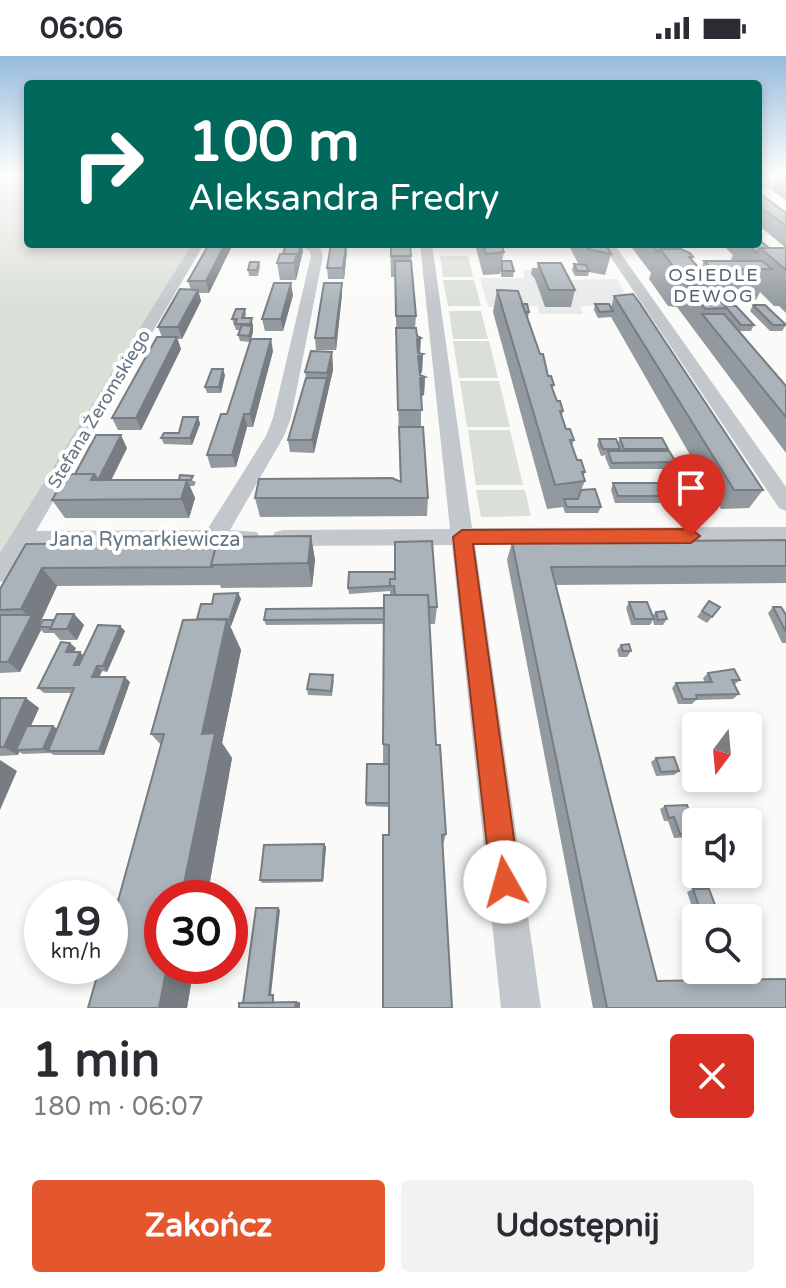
<!DOCTYPE html>
<html lang="pl">
<head>
<meta charset="utf-8">
<style>
  body { margin:0; font-family:"Varela Round",sans-serif; background:#f2f2f3; color:#2b2b33; height:100vh; display:flex; flex-direction:column; font-size:30px; white-space:nowrap }
  * { box-sizing:border-box; margin:0 }
  p { font-size:26px; color:#7c7c81 }
  .icon { flex:none; width:44px; height:44px; fill:none; stroke:currentColor; stroke-width:2; stroke-linecap:round; stroke-linejoin:round }
  .map { position:relative; height:952px; overflow:hidden }
  .panel { display:flex; flex-direction:column; background:#fff; flex:1 }
  .panel>* { flex:none }
  .guide { position:absolute; left:24px; top:24px; width:738px; height:168px; border-radius:8px; box-shadow:0 4px 12px #0003; background:#00695c; color:#fff; overflow:hidden }
  .needle { width:52px; rotate:196deg }
  .fabs { position:absolute; left:682px; top:656px; display:grid; gap:16px }
  .fabs a { display:grid; place-items:center; width:80px; height:80px; border-radius:8px; background:#fff; box-shadow:0 4px 12px #0003; font-size:40px }
  .speed { position:absolute; left:24px; top:824px; display:flex; gap:16px; font-size:40px; font-weight:700; text-align:center }
  .speed>* { display:grid; place-content:center; width:104px; height:104px; border-radius:50%; background:#fff; box-shadow:0 4px 12px #0003; line-height:1 }
  .speed small { font-size:20px; font-weight:400 }
  .speed .limit { border:12px solid #d22; background:#fff; color:#111 }
  .pin { position:absolute; display:grid; place-items:center; width:68px; height:68px; color:#fff; margin:-82px -34px; border-radius:50% 50% 50% 0; rotate:-45deg; box-shadow:0 0 8px #0007 }
  .pin .icon { rotate:45deg }
  .me { position:absolute; width:88px; margin:-44px; rotate:353deg; stroke-linejoin:round; filter:drop-shadow(0 0 6px #0008) }
  .turn { display:flex; align-items:center; gap:28px; height:168px; padding:0 32px; font-size:36px }
  .turn .icon { width:104px; height:104px; stroke-width:2.5 }
  .turn b { display:block; font-size:56px; line-height:68px }
  .round { display:grid; place-items:center; flex:none; width:84px; height:84px; border-radius:8px; background:#f2f2f3 }
  .summary { display:flex; align-items:center; justify-content:space-between; height:136px; padding:0 32px }
  h1 { font-size:48px; font-weight:700; line-height:60px }
  .cta { display:flex; gap:16px; margin-top:auto; padding:16px 32px }
  .cta a { flex:1; height:92px; border-radius:8px; background:#e4572e; color:#fff; font-size:32px; font-weight:700; line-height:92px; text-align:center }
  .cta a+a { background:#f2f2f3; color:#2b2b33 }
  .status { display:flex; justify-content:space-between; align-items:center; height:56px; padding:0 40px; background:#fff; direction:ltr }
  .status svg { height:22px; fill:currentColor }
  .map>svg:first-child { display:block }
  .built { fill:#e8e9e9 }
  .green { fill:#dadfd7 }
  .lines { fill:none; stroke-linecap:round; stroke-linejoin:round }
  .minor { fill:#c3c8cc; fill-rule:evenodd }
  .wall { fill:#929a9f }
  .shaded-wall { fill:#777d82 }
  .building { fill:#aab3b9; stroke:#777d82; stroke-width:2 }
  .route { fill:#e4572e; stroke:#94391e; stroke-width:2 }
  .labels { text-anchor:middle; stroke-width:8; stroke-linejoin:round; paint-order:stroke }
  .far-neighbourhood-label { font-size:18px; letter-spacing:2px; fill:#57646e; stroke:#fff }
  .far-street-label { font-size:18px; fill:#657683; stroke:#fff }
  .street-label { font-size:20px; fill:#657683; stroke:#fff }
</style>
</head>
<body>
<div class="status"><b>06:06</b><svg viewBox="0 0 49 12"><path d="M0 12V9h3v3zM5 12V6h3v6zM10 12V3h3v9zM15 12V0h3v12zM26 1h20v11H26zM47 4h2v5h-2z"/></svg></div>
<div class="map">
<svg width="786" height="952" viewBox="0 0 786 952">
  <rect width="100%" height="100%" fill="#fafaf8"/>
  <path class="built" d="M523,214H561L571,224L617,223L632,249L580,250L583,258H540L537,250L488,251L480,222H525Z"/>
  <path class="green" d="M0,117H28V188H193L0,502Z
    M440,200H468L473,221H443Z
    M443,224H474L481,250H448Z
    M449,255H481L488,283H453Z
    M453,285H489L498,322H459Z
    M460,325H499L510,371H467Z
    M468,374H510L523,429H476Z
    M476,434H525L531,460L481,461Z"/>
  <g class="lines">
    <path class="minor" d="M758,127H786V133H758Z
      M192,188H204L36,475L207,474L266,380L273,362L311,200L310,196L299,188L320,191L323,200L291,362L284,380L230,474L257,476L260,482L257,488L26,492L8,524L0,526V497Z
      M420,188H432L472,472L786,471V487L475,489L541,952H501L452,489L283,490L275,488L272,482L275,476L283,474L450,473Z
      M602,188H614L786,431V455L779,452Z"/>
  </g>
  <path class="wall" d="M778,120H786V144L771,134Z
    M758,136L786,157V192L758,169Z
    M286,188H302L303,195L296,224H280L277,207L283,198Z
    M390,188H410L416,260L415,272L420,297L423,298L422,316L420,319L425,321L424,339L421,340V371L428,442L427,460L260,461L255,442L400,425L395,221H391Z
    M475,188H501L504,196L502,205L514,215L513,221H501V215L500,218L483,219Z
    M568,188H605L611,198L605,219L589,216L588,220H575L572,214L574,208L579,209Z
    M629,188H670L674,193L693,201L692,204L697,210L701,212L704,205H733L731,203L733,199L722,188H758L769,192H786V257L779,250H774L760,236L756,244H719L724,249L754,269L751,275H739L786,330V397L677,251L668,250L649,223L651,217Z
    M231,192L209,237H199L201,245L182,283H177L181,293L141,374H118L112,362L162,281L158,271L191,234L188,225Z
    M347,195L344,223H328L327,212Z
    M259,206L260,211L258,220H249L248,214Z
    M538,207L575,234L571,251H545L535,223L531,218L532,212H537Z
    M497,234L522,248L529,256L528,262H527L548,320L554,329L552,334L557,345L563,355L562,360L566,373L574,384L572,389L577,404L585,416L583,421L585,425L581,434L601,451L598,457H565L563,451L547,453L493,256Z
    M342,238L336,294H316L315,282Z
    M293,239L283,275H265L262,263Z
    M614,240L763,434L749,452L721,453L611,261L598,262L594,254L595,248L611,252Z
    M753,249L786,269L782,275H770L750,255Z
    M245,253L246,259L245,262L253,268V276L250,286L240,285L238,279L241,274H236L232,263Z
    M273,295L253,371H247L236,411L211,412L207,399Z
    M332,296L333,314L314,397L290,396L288,384L306,322L305,316Z
    M225,319L221,337H207L205,331Z
    M198,361L200,368L192,389L164,388L161,382L179,377Z
    M620,382L668,393L667,395L676,406L673,413H610L605,401L606,399L601,400L597,389L599,383L618,387Z
    M127,392L111,424H179L180,419L196,426L194,430H190L195,442L189,462H65L52,444L75,418Z
    M613,427L694,440L690,447H615L611,434Z
    M311,480L315,504L312,531L221,532L220,529L57,530L40,567L41,568L74,558L84,569L77,584H60L54,577H44L41,574L20,616L0,617V533L26,488L217,487Z
    M786,484V527L556,529L657,925L786,952H593L507,504L512,486Z
    M395,516L437,551L435,568H430L436,689L446,778L443,789L389,779V751L366,750V747L383,708L384,568L266,569L264,564L384,552L390,539V535L349,538L348,532Z
    M238,537L241,543L231,570H230L241,594L222,687L232,702L207,842H162V910H194L187,952H88L100,910H110V874L161,689L151,678L183,564H197L201,548H212L214,538Z
    M709,545L712,561L707,567L697,561Z
    M629,546L652,560L656,556L667,563L663,569H654L653,564L650,569H631L626,552Z
    M773,551L786,559V587H782L768,557Z
    M120,570L125,575L107,616L102,615L99,621L130,626L104,699H54L50,697L23,698L19,696L18,699L0,700V642L39,652L31,670H53L57,673L71,637H44L38,632L76,592L74,596L83,599Z
    M621,589L631,595L627,601H619L617,594Z
    M708,617L740,624L734,629L739,638L733,643L696,644L692,648H678L672,632L676,627H705L703,622Z
    M334,624L332,640L308,639L307,633Z
    M656,702L679,715L674,719L656,720L651,706Z
    M735,722H748L760,729L753,733L738,732Z
    M665,750L696,779L691,781L674,782L668,765H664L660,753Z
    M324,788L326,791L323,826L262,827L260,824Z
    M693,833L720,862H696V863L687,836Z"/>
  <path class="shaded-wall" d="M225,188H230L231,192L209,237L206,225Z
    M301,188H302L303,195L296,224L294,207Z
    M346,188L347,195L344,223L343,212Z
    M291,227L293,239L283,275L281,263Z
    M342,227V238L336,294L335,282Z
    M198,234L201,245L182,283L178,271Z
    M252,262L253,276L250,286L249,280L251,273L250,268Z
    M177,281L181,293L141,374L136,362Z
    M421,282L420,299L417,301V283Z
    M271,283L273,295L253,371L250,358Z
    M332,296L333,314L314,397L312,384L327,323V317Z
    M423,298L422,316L418,318V300Z
    M223,313L225,319L221,337L219,331Z
    M425,321L424,339L419,341L420,322Z
    M244,358L247,371L236,411L232,399Z
    M198,361L200,368L192,389L190,382Z
    M121,379L127,392L102,443L91,424Z
    M187,424L195,442L189,462L181,443Z
    M311,480L315,504L312,531L308,507Z
    M42,512L57,530L40,567L43,570L39,571L41,574L20,616L8,606L30,562L21,553Z
    M238,537L241,543L231,570L229,564Z
    M74,558L84,569L77,584L67,573Z
    M227,563L241,594L222,687L232,702L207,842H181L202,678Z
    M120,570L125,575L107,616L103,610Z
    M70,587L76,592L72,601L66,596Z
    M80,596L85,601L79,614L74,609Z
    M97,610L102,615L97,626L92,621Z
    M125,621L130,626L104,699L99,695Z
    M26,642L39,652L20,693L16,694L19,696L18,699L4,691Z
    M53,670L59,674L48,695L49,697L43,693Z
    M0,704L17,715L0,754Z
    M324,788L326,791L323,826L322,824Z
    M278,852L280,854L271,939H269Z
    M167,910H194L187,952H159Z
    M296,946H300V952H295Z"/>
  <path class="building" d="M778,120H786V125Z
    M758,136L786,157V170L758,149Z
    M758,183L769,192H760L757,197L747,188H758Z
    M209,188H225L206,225H188Z
    M286,188H301L297,203V198H283Z
    M331,188H346L343,212H327Z
    M391,188H410L411,200H391Z
    M483,188H501L504,196L486,198Z
    M585,188H605L611,198L588,193Z
    M652,188H670L674,193H660L658,196Z
    M760,192H786V214Z
    M660,193H681L690,197L693,201H689L697,210L706,215H701L706,220L680,219Z
    M280,198H297L294,207H277Z
    M395,205H411L416,260H396Z
    M502,205H511L514,215H502Z
    M704,205H762L772,213L713,214Z
    M250,206H259L257,214H248Z
    M538,207H561L575,234H549Z
    M574,208L586,209L589,215H577Z
    M274,227H291L281,263H262Z
    M324,227H342L335,282H315Z
    M685,229H706L727,252L705,253Z
    M180,233L198,234L178,271H158Z
    M497,234L518,235L540,298H543L548,320H551L554,329H551L557,345H560L563,355H560L566,373H570L574,384H570L577,404H581L585,416H582L585,425L555,429Z
    M633,238L639,246L763,434H734L614,240Z
    M522,248H527L529,256H525Z
    M595,248H609L613,255L600,256Z
    M724,249L736,250L754,269H741Z
    M753,249H765L786,269H773Z
    M236,253H245L242,262H252L250,268H235L237,263H232Z
    M702,258H724L786,330V361Z
    M242,269L252,270L249,280L238,279Z
    M396,272H416L417,280L421,282L417,283L418,297L423,298L418,300L420,319L425,321L420,322L422,354H398Z
    M157,281H177L136,362H112Z
    M251,283H271L250,358H244L232,399H207L221,358H227Z
    M311,295L332,296L327,317L305,316Z
    M212,313H223L219,331H205Z
    M306,322H327L312,384H288Z
    M183,361H198L190,382H161L164,377H179Z
    M399,371H423L428,442H255L259,423L392,422L401,426Z
    M96,379H121L98,424L94,418H75Z
    M620,382H662L668,393H624Z
    M599,383H616L620,393H603Z
    M608,395H669L676,406L612,407Z
    M67,418H94L91,424H187L181,443L52,444Z
    M180,419L193,420L191,424H179Z
    M613,427H687L694,440H618Z
    M595,433L601,451H567L564,443H578L581,434Z
    M311,480L308,507L211,509L218,481Z
    M786,484V510L551,511L657,925L786,923V952H607L512,486Z
    M432,485L437,551H429L428,539H395L394,530H390V523H395V486Z
    M217,487L211,509L212,511L42,512L21,553L0,554V533L26,488Z
    M349,516H395V523H390V530L348,532Z
    M238,537L229,564L197,563L201,548H212L214,538Z
    M384,539H428L436,689H440L446,778L442,779L452,952H383V779H389V689L383,688Z
    M709,545L720,551L712,561L702,555Z
    M629,546H647L654,563H635Z
    M773,551H781L786,559V576Z
    M384,552V563L264,564L266,553Z
    M664,555L667,563L658,564L656,556Z
    M57,558H74L67,573H50Z
    M0,559H32L8,606H0Z
    M227,563L202,678L215,677L181,842H162V910H167L159,952H88L100,910H110V874L164,678H151L183,564Z
    M43,564H54L51,571H39Z
    M98,569L120,570L103,610H97L92,621H125L99,695H48L74,632H38L61,586L70,587L66,596H80L74,609H79Z
    M629,588L631,595H623L621,589Z
    M734,613L740,624H732L739,638L696,639L697,643H683L676,627L712,626L708,617Z
    M310,618L333,619L331,635L307,633Z
    M0,642H26L4,691H0Z
    M27,670H53L43,693L16,694Z
    M674,701L679,715L661,716L656,702Z
    M748,707L752,708L760,729H745L743,722H748Z
    M367,708H389V747H366Z
    M687,749L696,775V778H680L674,761L669,762L665,750Z
    M324,788L322,824H260L264,789Z
    M693,833H709L720,862H703Z
    M256,852H278L269,939H273V947H243Z
    M296,946L295,952H239V947Z"/>
  <linearGradient id="sky" x2="0" y2="1"><stop stop-color="#96bcdc"/><stop offset="0.47" stop-color="#fdfdfc"/><stop offset="1" stop-color="#fdfdfc" stop-opacity="0"/></linearGradient>
  <rect width="786" height="250" fill="url(#sky)"/>
  <path class="route" d="M691,473L700,480L691,487L473,488L520,826L515,837L505,841L495,837L491,826L453,481L462,474Z"/>
  <g class="labels">
    <g class="far-neighbourhood-label">
      <text x="714" y="225">OSIEDLE<tspan x="714" dy="21">DEWOG</tspan></text>
    </g>
    <g class="far-street-label">
      <text transform="translate(99 353) rotate(-59)" y="6">Stefana Żeromskiego</text>
    </g>
    <g class="street-label">
      <text x="145" y="490">Jana Rymarkiewicza</text>
    </g>
  </g>
</svg>
<div class="fabs">
<a><svg class="needle" viewBox="-14 -14 28 28"><path d="M0-13l5 13h-10z" fill="#e53935"/><path d="M0 13l5-13h-10z" fill="#7c7c81"/></svg></a>
<a><svg class="icon" aria-label="sound" viewBox="0 0 24 24"><path d="M4 9h4l5-4v14l-5-4H4zM17 9q2 3 0 6"/></svg></a>
<a><svg class="icon" aria-label="search" viewBox="0 0 24 24"><circle cx="10" cy="10" r="6"/><path d="M15 15l6 6"/></svg></a>
</div>
<div class="speed"><div>19<small>km/h</small></div><div class="limit">30</div></div>
<div class="pin" style="left:691px;top:480px;background:#d93025"><svg class="icon" aria-label="arrive" viewBox="0 0 24 24"><path d="M6 21V4h12l-3 4 3 4H6"/></svg></div>
<svg class="me" style="left:505px;top:826px" viewBox="-20 -20 40 40"><circle r="19" fill="#fff"/><path d="M0-13L10 11 0 6-10 11z" fill="#e4572e"/></svg>
<div class="guide">
<div class="turn"><svg class="icon" aria-label="right" viewBox="0 0 24 24"><path d="M7 20v-9h11M14 6l5 5-5 5"/></svg><div><b>100 m</b>Aleksandra Fredry</div></div>
</div>
</div>
<section class="panel">
<div class="summary"><div><h1>1 min</h1><p>180 m · 06:07</p></div><a class="round" style="background:#d93025;color:#fff"><svg class="icon" aria-label="close" viewBox="0 0 24 24"><path d="M6 6l12 12M18 6L6 18"/></svg></a></div>
<div class="cta"><a>Zakończ</a><a>Udostępnij</a></div>
</section>
</body>
</html>
